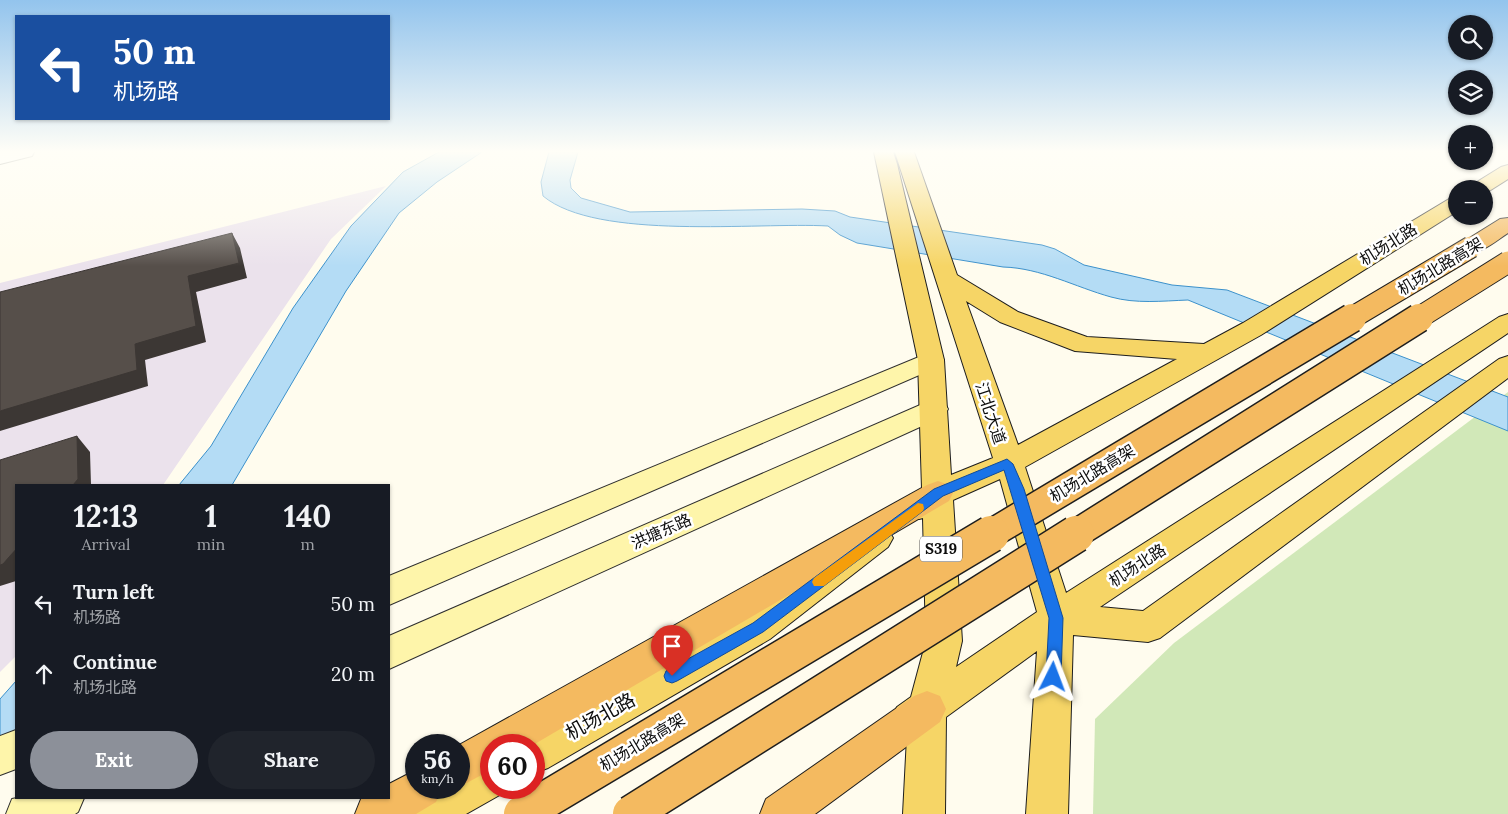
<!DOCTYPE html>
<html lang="en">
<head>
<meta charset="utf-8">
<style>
  body { margin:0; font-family:Lora,"Noto Sans SC",serif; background:#20242c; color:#f1f3f6; height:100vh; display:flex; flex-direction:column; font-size:19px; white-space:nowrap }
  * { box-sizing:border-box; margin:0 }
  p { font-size:16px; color:#9ea1a6 }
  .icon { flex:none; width:28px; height:28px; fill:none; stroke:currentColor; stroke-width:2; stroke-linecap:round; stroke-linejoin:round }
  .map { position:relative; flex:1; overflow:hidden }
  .side { position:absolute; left:15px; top:484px; width:375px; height:315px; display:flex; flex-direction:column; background:#171b24; border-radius:0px; box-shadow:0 1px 4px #0004 }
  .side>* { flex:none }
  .banner { position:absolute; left:15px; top:15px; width:375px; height:105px; border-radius:0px; box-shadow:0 1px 4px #0004; background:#1a4fa0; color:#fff; overflow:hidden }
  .buttons { position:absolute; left:1448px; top:15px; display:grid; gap:10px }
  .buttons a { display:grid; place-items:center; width:45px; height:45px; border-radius:50%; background:#171b24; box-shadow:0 1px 4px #0004; font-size:25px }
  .speed { position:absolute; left:405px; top:734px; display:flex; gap:10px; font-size:25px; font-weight:700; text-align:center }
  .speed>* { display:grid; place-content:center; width:65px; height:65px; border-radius:50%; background:#171b24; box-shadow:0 1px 4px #0004; line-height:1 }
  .speed small { font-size:12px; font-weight:400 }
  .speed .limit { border:8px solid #d22; background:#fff; color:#111 }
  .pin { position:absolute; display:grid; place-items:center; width:42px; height:42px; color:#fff; margin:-51px -21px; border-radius:50% 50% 50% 0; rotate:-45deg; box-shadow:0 0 5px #0007 }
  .pin .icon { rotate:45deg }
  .me { position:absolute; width:55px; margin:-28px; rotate:3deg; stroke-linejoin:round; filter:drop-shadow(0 0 4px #0008) }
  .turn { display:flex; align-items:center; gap:18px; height:105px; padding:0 15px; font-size:22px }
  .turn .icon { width:65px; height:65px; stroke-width:2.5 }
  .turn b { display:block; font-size:35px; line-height:42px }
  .eta { display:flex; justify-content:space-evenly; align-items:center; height:85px; text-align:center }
  .eta b { font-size:30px; font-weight:800; line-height:35px }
  .action { display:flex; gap:10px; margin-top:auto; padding:10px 15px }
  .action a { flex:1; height:58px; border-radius:30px; background:#8c9099; color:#fff; font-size:20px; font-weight:800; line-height:58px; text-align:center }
  .action a+a { background:#20242c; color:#f1f3f6 }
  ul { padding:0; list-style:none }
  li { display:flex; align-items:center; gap:15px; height:70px; padding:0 15px }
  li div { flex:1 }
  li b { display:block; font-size:19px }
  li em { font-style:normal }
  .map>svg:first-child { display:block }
  .industrial { fill:#ebe2ec }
  .green { fill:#d1e8b8 }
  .water { fill:#b4dcf5; stroke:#3c91cb }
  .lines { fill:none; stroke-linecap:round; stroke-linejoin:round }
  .minor-casing { stroke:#404040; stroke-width:2 }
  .secondary-casing { stroke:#2f2f2f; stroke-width:2 }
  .primary-casing { stroke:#1e1e1e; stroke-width:2 }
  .trunk-casing { stroke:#1e1e1e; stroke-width:2 }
  .minor { fill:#fff; fill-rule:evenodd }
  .secondary { fill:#fef5aa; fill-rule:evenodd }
  .primary { fill:#f6d566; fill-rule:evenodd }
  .trunk { fill:#f4ba60; fill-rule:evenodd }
  .trunk-bridge-far2-casing { stroke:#1e1e1e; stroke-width:23; stroke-linecap:butt }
  .trunk-bridge-far1-casing { stroke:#1e1e1e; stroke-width:31; stroke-linecap:butt }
  .trunk-bridge-casing { stroke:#1e1e1e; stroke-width:39; stroke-linecap:butt }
  .trunk-bridge-far2 { stroke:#f4ba60; stroke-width:21 }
  .trunk-bridge-far1 { stroke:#f4ba60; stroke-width:28 }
  .trunk-bridge { stroke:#f4ba60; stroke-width:36 }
  .shaded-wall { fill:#3c3734 }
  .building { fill:#564f4a; stroke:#3c3734 }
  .route { fill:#1a73e8; stroke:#114b97 }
  .slow { fill:#f59e0b }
  .labels { text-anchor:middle; stroke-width:5; stroke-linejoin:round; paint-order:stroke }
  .shield { fill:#fff; stroke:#565656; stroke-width:1 }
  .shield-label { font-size:15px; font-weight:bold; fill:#0d0d0d }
  .street-label { font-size:16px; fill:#0d0d0d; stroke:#fff }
  .near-street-label { font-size:19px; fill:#0d0d0d; stroke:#fff }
</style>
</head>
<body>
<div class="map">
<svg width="1508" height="814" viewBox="0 0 1508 814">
  <rect width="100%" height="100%" fill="#fffcee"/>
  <path class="industrial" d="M386,186L331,239L163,485H16V656L0,672V283Z"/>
  <path class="green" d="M1508,392V814H1093L1095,719L1174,643Z"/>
  <path class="water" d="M439,152H482L437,182L399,213L346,291L232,485H179L211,446L293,308L351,226L403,172Z
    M549,152H578L570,180L571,188L581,198L630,212L802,209L835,211L850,217L1042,245L1055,249L1084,265L1172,285L1227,290L1508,397V431L1188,300C1162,301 1136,304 1111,297C1075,287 1041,268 1003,267L857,243L840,235L828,226C757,222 597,241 543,196L541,182Z
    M16,681V751L0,767V699Z"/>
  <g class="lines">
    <g class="minor-casing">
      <path id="minor" d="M0,152H34L32,156L0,164Z"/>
    </g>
    <g class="secondary-casing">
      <path id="secondary" d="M931,352L940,354L944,360L940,366L389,605V576Z
        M934,399L944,402L948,409L944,416L389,669V636Z
        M16,730V769L0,775V736Z
        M17,798H84L78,812L75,814H6L12,799Z"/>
    </g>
    <g class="primary-casing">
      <path id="primary" d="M874,152H893L897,164L944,360L951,475L993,458L895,152H914L957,275L1018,312L1087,337L1204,344L1243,323L1449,199L1456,197V212L1261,335L1025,467L1066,593L1499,317L1508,314V333L1100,607L1143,611L1499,359L1508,356V378L1160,638L1148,642L1073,635L1068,814H1026L1037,651L946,717L945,814H903L907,737L897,733L891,720L897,707L911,697L926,641L923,518L919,519L908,516L904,507L908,498L922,489L918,360ZM966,301L1000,322L1075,351L1177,359L1018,445ZM1000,479L1037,612L956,667L962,641L953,500Z
        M1508,165V179L1486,193L1484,194V189H1469L1472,185L1501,167Z
        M877,525L888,529L893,538L888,547L770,639L548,768L534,773V745H518L520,740L746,617L866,529Z
        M491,758V788H507L505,792L466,814H405C416,787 433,788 459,788V774Z"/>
    </g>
    <g class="trunk-casing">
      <path id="trunk" d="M1508,218V233C1494,242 1480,256 1463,252L1460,247L1463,242L1500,219Z
        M938,481L949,485L953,493L949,501L533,745H491V770L459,787V745L927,485Z
        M927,691L940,696L946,709L940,722L815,814H760L766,799L914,696Z
        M416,770V788H442L436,802L416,814H355L361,799L389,798V784Z"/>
    </g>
    <use href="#minor" class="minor"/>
    <use href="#secondary" class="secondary"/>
    <use href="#primary" class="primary"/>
    <use href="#trunk" class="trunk"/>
    <g class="trunk-bridge-far2-casing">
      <path id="trunk-bridge-far2" d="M1350,319L1471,247
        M1417,319L1508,262"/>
    </g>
    <g class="trunk-bridge-far1-casing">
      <path id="trunk-bridge-far1" d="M989,535L1352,318
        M1074,535L1419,318"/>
    </g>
    <g class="trunk-bridge-casing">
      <path id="trunk-bridge" d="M522,814L991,534
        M631,814L1076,534"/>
    </g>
    <use href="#trunk-bridge-far2" class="trunk-bridge-far2"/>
    <use href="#trunk-bridge-far1" class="trunk-bridge-far1"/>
    <use href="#trunk-bridge" class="trunk-bridge"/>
  </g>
  <path class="shaded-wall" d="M232,233L240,248L247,278L196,292L206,342L145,360L148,386L0,431V411L135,344L188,276Z
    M77,436L90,452L91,485H73Z
    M16,549V581L0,586V565Z"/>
  <path class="building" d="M232,233L239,263L188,276L196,326L135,344L137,370L0,411V292Z
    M77,436L78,479L73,485H16V549L3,564L0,565V460Z"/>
  <linearGradient id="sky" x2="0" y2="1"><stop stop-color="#93c4ed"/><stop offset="0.57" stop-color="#fffef7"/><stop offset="1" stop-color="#fffef7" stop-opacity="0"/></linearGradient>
  <rect width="1508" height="266" fill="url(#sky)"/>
  <path class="route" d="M1007,459L1013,464L1024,489L1063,618L1061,677L1059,682L1053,684L1048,682L1046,677L1049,618L1004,470L943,496L763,632L677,681L672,683L666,681L664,676L666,671L753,623L934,489Z"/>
  <path class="slow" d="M918,503L923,504L924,508L923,511L824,586H814L812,582L814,578Z"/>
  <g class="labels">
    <rect class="shield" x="920" y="536.5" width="42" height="25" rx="4"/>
    <g class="shield-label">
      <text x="941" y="554">S319</text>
    </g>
    <g class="street-label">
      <text transform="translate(1388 244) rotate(-32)" y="6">机场北路</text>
      <text transform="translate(1440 266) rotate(-31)" y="6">机场北路高架</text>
      <text transform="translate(991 413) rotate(72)" y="6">江北大道</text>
      <text transform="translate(1092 473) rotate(-31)" y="6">机场北路高架</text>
      <text transform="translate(661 531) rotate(-24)" y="6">洪塘东路</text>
      <text transform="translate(1137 565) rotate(-33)" y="6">机场北路</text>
      <text transform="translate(642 742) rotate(-31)" y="6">机场北路高架</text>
    </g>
    <g class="near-street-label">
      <text transform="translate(600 716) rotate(-29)" y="7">机场北路</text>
    </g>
  </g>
</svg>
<div class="buttons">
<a><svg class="icon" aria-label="search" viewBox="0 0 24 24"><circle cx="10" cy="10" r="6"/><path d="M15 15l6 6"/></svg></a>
<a><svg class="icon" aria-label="layers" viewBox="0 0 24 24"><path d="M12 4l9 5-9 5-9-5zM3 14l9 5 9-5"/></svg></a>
<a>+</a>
<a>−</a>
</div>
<div class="speed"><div>56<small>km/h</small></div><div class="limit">60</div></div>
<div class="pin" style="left:672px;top:676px;background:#d93025"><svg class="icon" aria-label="arrive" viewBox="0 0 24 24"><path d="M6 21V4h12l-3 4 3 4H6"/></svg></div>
<svg class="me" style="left:1053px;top:677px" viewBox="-20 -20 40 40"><path d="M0-17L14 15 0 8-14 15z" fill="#1a73e8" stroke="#fff" stroke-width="4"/></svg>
<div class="banner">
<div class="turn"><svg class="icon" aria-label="left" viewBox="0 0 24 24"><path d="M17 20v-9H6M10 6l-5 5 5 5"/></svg><div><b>50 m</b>机场路</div></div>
</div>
<section class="side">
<div class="eta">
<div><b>12:13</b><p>Arrival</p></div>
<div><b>1</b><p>min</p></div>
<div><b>140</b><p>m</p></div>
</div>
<ul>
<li><svg class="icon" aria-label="left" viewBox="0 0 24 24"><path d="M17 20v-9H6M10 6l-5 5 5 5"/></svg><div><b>Turn left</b><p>机场路</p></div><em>50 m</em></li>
<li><svg class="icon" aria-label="ahead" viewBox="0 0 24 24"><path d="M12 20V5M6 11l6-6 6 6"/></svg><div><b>Continue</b><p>机场北路</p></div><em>20 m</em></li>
</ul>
<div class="action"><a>Exit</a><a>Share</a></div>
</section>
</div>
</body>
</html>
